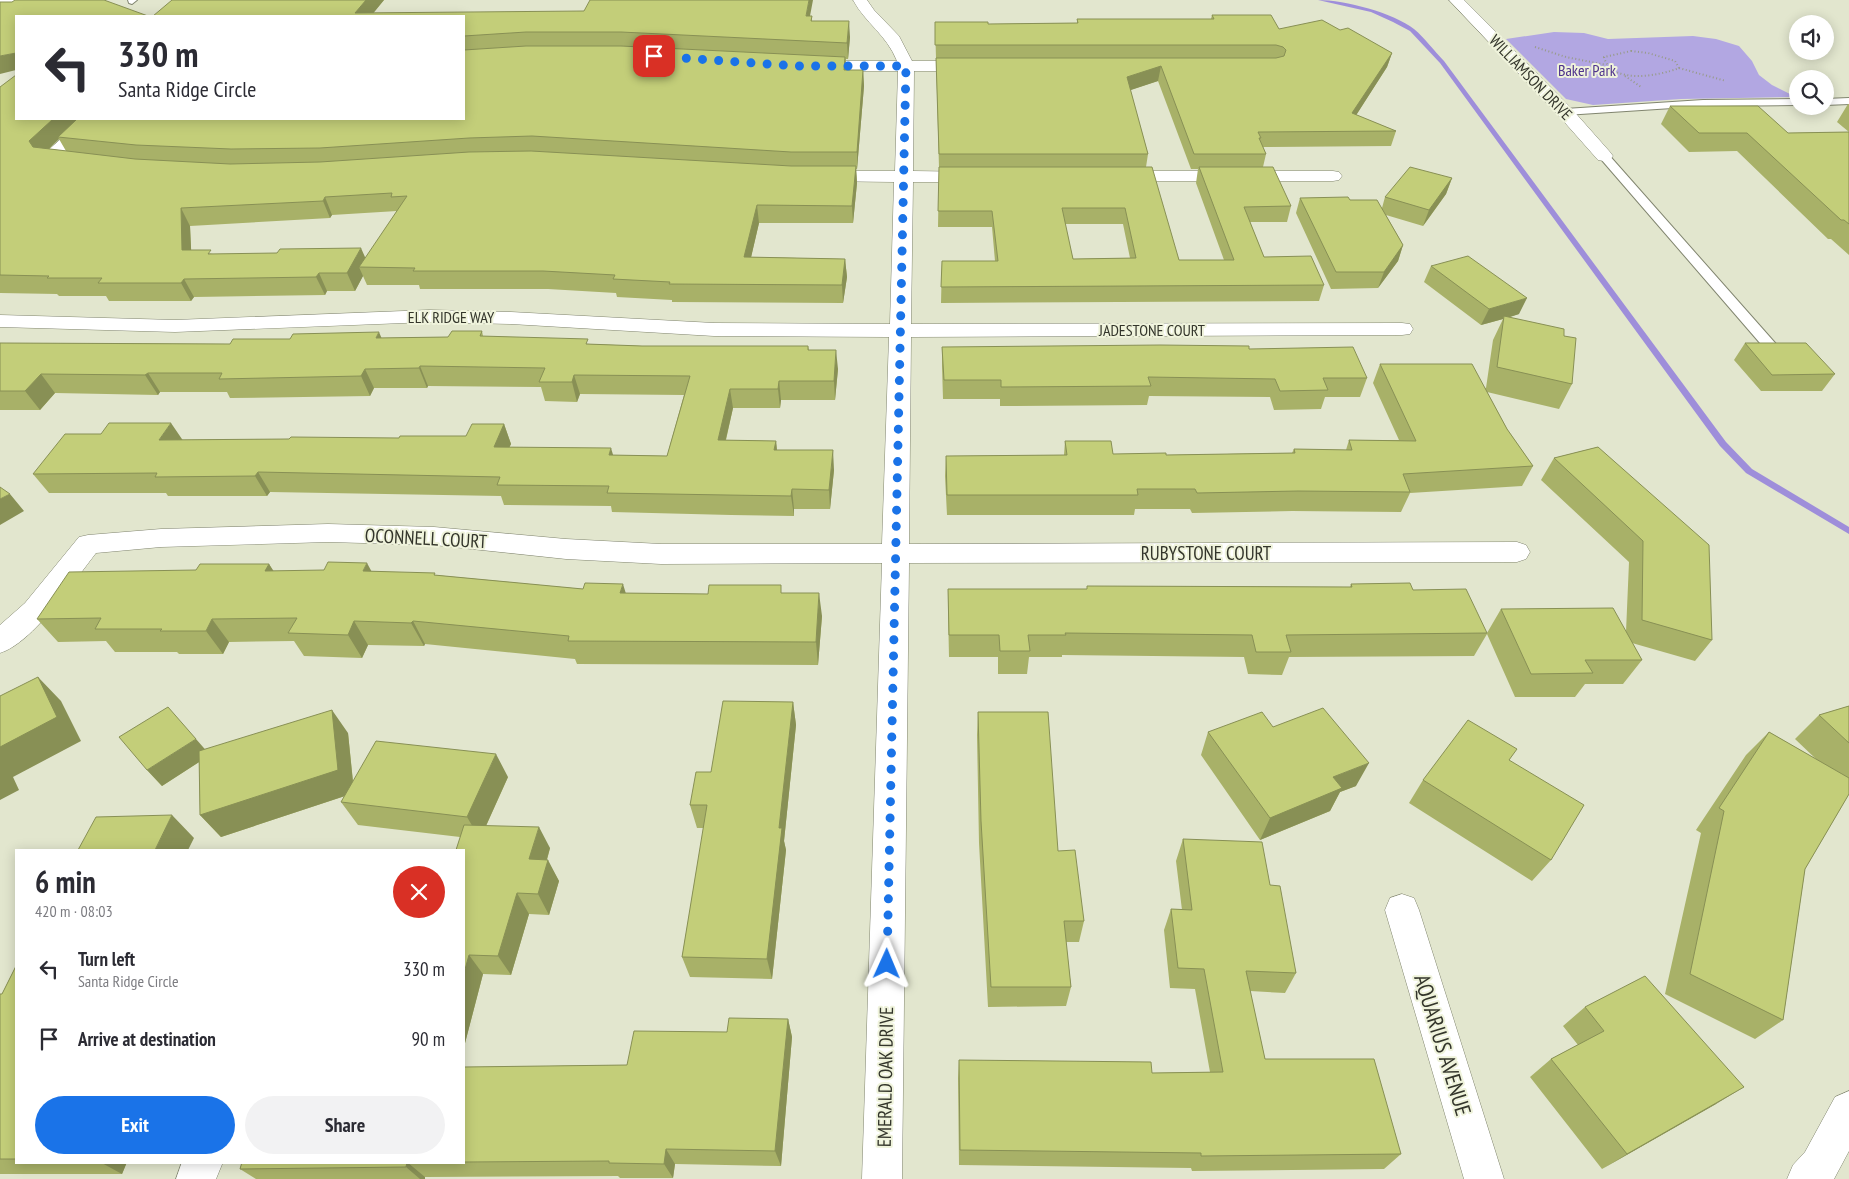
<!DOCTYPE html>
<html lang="en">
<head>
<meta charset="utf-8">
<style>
  body { margin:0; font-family:"PT Sans Narrow",sans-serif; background:#f2f2f3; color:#2b2b33; height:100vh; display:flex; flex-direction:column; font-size:19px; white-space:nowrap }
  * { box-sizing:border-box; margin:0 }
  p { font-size:16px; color:#7c7c81 }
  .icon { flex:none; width:28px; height:28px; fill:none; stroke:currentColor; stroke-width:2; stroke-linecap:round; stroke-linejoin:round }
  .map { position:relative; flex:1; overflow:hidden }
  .side { position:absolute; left:15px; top:849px; width:450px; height:315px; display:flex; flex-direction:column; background:#fff; border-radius:0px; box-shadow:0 2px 12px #0003 }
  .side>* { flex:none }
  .guide { position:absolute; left:15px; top:15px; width:450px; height:105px; border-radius:0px; box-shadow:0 2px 12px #0003; background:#fff; color:#2b2b33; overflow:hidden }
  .buttons { position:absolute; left:1789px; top:15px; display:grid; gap:10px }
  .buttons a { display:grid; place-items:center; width:45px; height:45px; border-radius:50%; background:#fff; box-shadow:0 2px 12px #0003; font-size:25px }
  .pin { position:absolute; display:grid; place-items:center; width:42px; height:42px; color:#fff; margin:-21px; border-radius:10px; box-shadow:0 2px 8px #0006 }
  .me { position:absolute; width:55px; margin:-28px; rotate:1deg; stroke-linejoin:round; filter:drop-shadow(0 0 4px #0008) }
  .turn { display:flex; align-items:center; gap:18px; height:105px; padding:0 20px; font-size:22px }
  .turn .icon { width:65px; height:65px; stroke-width:2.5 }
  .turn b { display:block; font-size:35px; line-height:42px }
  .round { display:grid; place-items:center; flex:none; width:52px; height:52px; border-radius:26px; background:#f2f2f3 }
  .headline { display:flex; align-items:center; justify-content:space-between; height:85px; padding:0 20px }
  h1 { font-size:30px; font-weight:700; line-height:38px }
  .action { display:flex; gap:10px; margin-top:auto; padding:10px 20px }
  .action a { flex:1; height:58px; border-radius:30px; background:#1a73e8; color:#fff; font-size:20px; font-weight:700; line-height:58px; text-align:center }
  .action a+a { background:#f2f2f3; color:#2b2b33 }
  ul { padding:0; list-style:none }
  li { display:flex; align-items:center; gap:15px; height:70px; padding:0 20px }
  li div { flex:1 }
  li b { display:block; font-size:19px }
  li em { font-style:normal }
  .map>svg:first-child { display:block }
  .green { fill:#b2a7e2 }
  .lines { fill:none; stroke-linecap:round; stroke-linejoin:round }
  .stream { fill:#9e8eda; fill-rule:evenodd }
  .lane-casing { stroke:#81856f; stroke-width:2 }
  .street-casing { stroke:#81856f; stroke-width:1 }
  .path { stroke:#979a88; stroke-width:2; stroke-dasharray:1 2.5; stroke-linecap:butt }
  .lane { fill:#fff; fill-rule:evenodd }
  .street { fill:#fff; fill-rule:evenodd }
  .wall { fill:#a8b168; fill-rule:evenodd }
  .shaded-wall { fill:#889055 }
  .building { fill:#c3ce79; stroke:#889055; fill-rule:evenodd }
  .route { stroke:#1a73e8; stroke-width:9; stroke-dasharray:0 16.2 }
  .labels { text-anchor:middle; stroke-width:4; stroke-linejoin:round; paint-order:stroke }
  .far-park-label { font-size:16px; fill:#4f348c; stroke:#eff3db }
  .far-street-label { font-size:16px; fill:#33352b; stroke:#eff3db }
  .street-label { font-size:19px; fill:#33352b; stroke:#eff3db }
  .near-street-label { font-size:22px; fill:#33352b; stroke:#eff3db }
</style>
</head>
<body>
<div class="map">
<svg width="1849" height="1179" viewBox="0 0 1849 1179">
  <rect width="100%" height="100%" fill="#e2e6ce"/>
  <path class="green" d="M1554,32L1584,33L1608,39L1693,36L1716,39L1739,46L1752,61L1759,75L1772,85L1796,97L1681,99L1593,105L1566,99L1506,39Z"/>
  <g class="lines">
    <path class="stream" d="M1318,0C1345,0 1394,13 1414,29C1425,38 1434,51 1444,61L1726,442L1752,469L1849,527V534L1746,473L1720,446L1440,63L1410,31L1393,22L1371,12Z"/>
    <g class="lane-casing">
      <path id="lane" d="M0,0H39L35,3L0,4Z
        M128,0H137L132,4L129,3Z
        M1849,98V104L1825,105V99Z
        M1798,99V105L1703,106L1565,115L1560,112L1565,109L1703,100Z
        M1604,153L1608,154L1776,344L1778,347L1776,350H1766L1600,158L1599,156Z"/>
    </g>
    <g class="street-casing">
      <path id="street" d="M853,0H867L874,10L899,36L912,61H974L980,63L982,66L980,69L974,71H914L913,171L976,172L982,173L985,177L982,181L976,182H913L911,324L1402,323L1410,324L1413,329L1410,334L1402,335L911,337L909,544L1517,542L1526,545L1530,552L1526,559L1517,562L909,563L902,1179H862L882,563L661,564L566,559L434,545L328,542L161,547L96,553C74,581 33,643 0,653V625L25,603L79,537L88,535L161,529L328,524L434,527L566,539L661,544H882L889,337L714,336L511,324L429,322L175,332L0,327V315L175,320L429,310L511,312L714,323L890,324L894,182L819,181L813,180L810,176L813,172L819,171H895L898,71H810L804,69L802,66L804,63L810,61H897C886,34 866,24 853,0Z
        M1449,0H1464L1571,108L1610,152L1613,156L1610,160L1604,161L1598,160L1559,116Z
        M83,119H101L64,155L81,158L84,162L81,166L75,167L44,162L41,158L44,154Z
        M1117,171H1333L1339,172L1342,176L1339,180L1333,181H1117L1111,180L1108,176L1111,172Z
        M1402,894L1414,898L1419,910L1504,1179H1464L1385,910L1390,898Z
        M1849,1091V1151L1834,1179H1787L1793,1165L1805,1152L1835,1097Z
        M182,1162H223L216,1179H176Z"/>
    </g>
    <path class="path" d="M1535,47L1566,57L1606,65
      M1631,51L1648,53L1675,61L1679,68C1659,76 1611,85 1604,57Z
      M1679,68L1726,81
      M1625,76L1641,87"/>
    <use href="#lane" class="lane"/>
    <use href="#street" class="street"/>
  </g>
  <path class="wall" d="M384,0L373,13L812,16V21L850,37L848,59H846V70H863L864,86L857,169H856L857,183L853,223H759L751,257L845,259L847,277L843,303L672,302V300L617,297L616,293L548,289H420L419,285H367L363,276L355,291H327L325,295L194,297L191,301H109L106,296H59L57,294L0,293V87L16,119H464V16H153ZM59,139L66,151L49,149ZM397,211L366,258L213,254L191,250L190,226L330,218L332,215Z
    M1212,15L1279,29L1340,30L1392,53L1387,67L1356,115L1396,131L1391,146L1263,147L1266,154L1263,167L1291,206L1287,222H1250L1264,257L1324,285L1319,301L941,303L942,261H995L992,227H938L939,168L935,22L988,24L1077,23V19H1211ZM1158,81L1191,169H1198L1196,183L1224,260H1179L1146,167L1148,154L1130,90ZM1065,224H1123L1130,258L1073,259Z
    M1848,104H1849V132L1837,122Z
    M1670,106L1788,133L1849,132V255L1831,239H1828L1737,151L1689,152L1661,124Z
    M1452,178L1446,194L1423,226L1386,215L1403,245L1398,261L1378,288L1331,289L1296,213L1300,198L1350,200L1382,208L1385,197Z
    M1431,266L1519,314L1509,317L1564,336L1572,384L1559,409L1487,392L1507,429L1533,466L1522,486L1410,493L1401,512L1292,511L1192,513L1190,509H1135L1134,515H947L945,476L946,456L1064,455L1065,441L1113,454L1166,455L1292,453L1294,449L1346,450L1349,440H1399L1373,383L1380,364L1486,388L1493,340L1503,319L1481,325L1424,282Z
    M482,331L483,336L590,344L642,346H808L809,350L838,369L835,400H781L780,408H733L726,440L776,441L777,450L834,470L830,509H794V516L731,515L612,512L611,506L504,505L501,496L270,492L267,496H168L166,493H49L33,474L182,440L399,438L466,436L504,424L511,444L509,447L613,455L667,456L684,395L580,394L577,402L545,401L541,387L428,386L427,388H374L370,396L230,398L227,392H160L158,395L55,393L40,410H0V343L230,344L382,338L448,337Z
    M1745,343L1835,374L1822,391H1761L1734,360Z
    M942,347L1249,349L1367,378L1360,397H1325L1321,409L1274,410L1270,397L1149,396L1147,405L1000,406V399H943L942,366Z
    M1598,447L1712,640L1695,661L1632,643L1642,660L1623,684H1585L1575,697H1515L1487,634L1474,656L1289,657L1282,675L1248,674L1244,657L1062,655V657H1029L1027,674H998V657H949L948,611V589H1087V586L1350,587L1351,584L1413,590L1487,633L1501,609L1626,632L1629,562L1541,480L1554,458Z
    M269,564L273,571H372L435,575L626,593L708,594L782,593L822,616L818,665L577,664L575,659L425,644L424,646L368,645L362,658L304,656L294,641L229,642L223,654H179L177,652H115L106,641L58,642L37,619L196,570Z
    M793,702L796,725L784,841L786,850L772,979L690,977L682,957L704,828H697L690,805L711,772Z
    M1849,706V794L1805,869L1783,1020L1755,1039L1665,994L1701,833L1696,830L1746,755L1769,732L1816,759L1795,739L1819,715Z
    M978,712L1058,851L1084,921L1079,942H1066L1071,987L1066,1006L988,1007L979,843L977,735Z
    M1273,727L1356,786L1340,792L1330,811L1260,840L1201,755L1208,732Z
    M348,733L353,781L508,777L486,826L550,848L547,860L559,881L549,915L529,914L511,975L483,974L464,1047L460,837L358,825L341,802L345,796L221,837L200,815L199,762L162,786L147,770L205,749Z
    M1509,760L1551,860L1532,881L1409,803L1423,780Z
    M1183,839L1270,885L1296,973L1285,993L1250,991L1265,1059L1401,1154L1384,1169L1192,1171L1191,1168L959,1165L958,1078L959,1060L1152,1073L1210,1072L1195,989L1170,988L1164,930L1171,909L1182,910L1176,861Z
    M16,966V1162H127L122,1174H0V994H2Z
    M1585,1007L1716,1104L1602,1169L1530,1077L1551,1059L1578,1045L1563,1026Z
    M788,1019L792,1037L781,1166L675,1164L673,1178H620L618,1176L425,1177V1179H256L240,1169L242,1162H464V1067L627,1065L727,1032Z"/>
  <path class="shaded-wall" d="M366,0H384L371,16L355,13Z
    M809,0H813L807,32L806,16Z
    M849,21L850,37L848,59L847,43Z
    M16,53V70L0,74V56Z
    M1392,53L1387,67L1348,128L1352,113Z
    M845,57L846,73L844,70Z
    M1161,66L1158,81L1125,92L1127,77Z
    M863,70L864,86L857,169V152Z
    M53,119H81L58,137L59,139L39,158L29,141Z
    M856,166L857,183L853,223L852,206Z
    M1452,178L1446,194L1423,226L1429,210Z
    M325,197L332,215L330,218L323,201Z
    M757,205L759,223L747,275L744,257Z
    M181,208L190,226L192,268L182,250Z
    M1403,245L1398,261L1378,288L1384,272Z
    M361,248L369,266L359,267L363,276L355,291L347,273Z
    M845,259L847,277L843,303L842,285Z
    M319,273L327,291L325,295L316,277Z
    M184,279L194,297L191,301L181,283Z
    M1527,298L1519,314L1504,319V316L1503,319L1481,325L1489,309Z
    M379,332L387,351L376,338Z
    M836,350L838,369L835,400L834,381Z
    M420,366L428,386L427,388L419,368Z
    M365,369L374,388L370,396L361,376Z
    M148,373L160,392L158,395L145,375Z
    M41,374L55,393L40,410L25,391Z
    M574,375L580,394L577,402L572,382Z
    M779,381L781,400L780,408L778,389Z
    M730,389L733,408L721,460L718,440Z
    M171,423L184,442L159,440Z
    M504,424L511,444L501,466L494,447Z
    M776,441L778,461L774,450Z
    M611,448L617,468L609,455Z
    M833,450L834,470L830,509L829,490Z
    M258,472L270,492L267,496L255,476Z
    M792,489L794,509V516L791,496Z
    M10,494L24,511L0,525V499Z
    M367,563L380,587L363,571Z
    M269,564L284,587L265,571Z
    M623,584L630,607L620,593Z
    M819,593L822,616L818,665L816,642Z
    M212,619L229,642L223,654L206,631Z
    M354,621L368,645L362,658L348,635Z
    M413,621L425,644L424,646L411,623Z
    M38,677L61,701L81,741L13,777L19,790L0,800V747Z
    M793,702L796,725L784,841L786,850L772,979L767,959L779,828Z
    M332,710L348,733L354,793L221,837L200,815Z
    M196,739L210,755L162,786L147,770Z
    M496,754L508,777L480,839L467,817Z
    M1369,763L1356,786L1340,792L1330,811L1260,840L1270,818L1333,777Z
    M172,815L194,838L188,850H155Z
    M539,827L550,848L541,880L529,859Z
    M548,860L559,881L549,915L538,894Z
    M517,893L529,914L511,975L498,956Z
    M469,955L483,974L464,1047V973Z
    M788,1019L792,1037L781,1166L775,1151Z
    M1744,1087L1716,1104L1602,1169L1627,1154Z
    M666,1149L675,1164L673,1178L664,1164Z
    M100,1162H127L122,1174Z
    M407,1162L425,1177V1179H420L406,1167Z"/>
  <path class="building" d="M15,0H104L148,16H16V53L0,56V2H12Z
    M172,0H366L355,13L584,11L590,0H809L806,16H812L811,21H849L847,43L621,32H526L464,36V16H153Z
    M1212,15H1271L1279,29L1322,20L1340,30L1348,28L1392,53L1352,113L1396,131L1258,132L1261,138H1259L1266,154H1194L1161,66L1127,77L1148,154H939L936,58H1276L1284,56L1286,50L1283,47L1276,45H935V22H988V24L1078,23L1077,19H1214Z
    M526,46H621L845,57L844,70H863L857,152H791L532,136L469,138L320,148L231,149L136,145L58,137L77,119H464V50Z
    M16,75V119H53L29,141L33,147L135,159L230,164L320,162L469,152L531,151L791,166H856L852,206L757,205L744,257L845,259L842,285L669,284L670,282L613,279L615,275L543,271H413L415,268L359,267L407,196L391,197L392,193L325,197L323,201L181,208L182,250H211L208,254L277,253L280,249L361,248L347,273H319L316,277L184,279L181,283H98L102,278H47L49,276L0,275V87Z
    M1670,106H1758L1788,133L1849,132V224L1844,220H1841L1747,133H1699Z
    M939,167H1152L1179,260H1234L1199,167H1273L1291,206L1244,207L1264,257L1311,256L1324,285L941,287L942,261H998L992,211H938ZM1062,208H1125L1136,258L1073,259Z
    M1410,167L1452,178L1429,210L1385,197Z
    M1348,197L1350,200H1377L1403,245L1384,272H1336L1300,198Z
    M1468,256L1527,298L1489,309L1431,266Z
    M1504,316L1564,329V336L1576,338L1572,384L1497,367Z
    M452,331H482L480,336L588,339L586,344L642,346H808V350H836L834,381H779L778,389H730L718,440L776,441L774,450H833L829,490L792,489L791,496L727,495L607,493L609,486L497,485L500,477L258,472L255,476L155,477L157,473L33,474L65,434H101L109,423H171L159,440L289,439L291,437L399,438L400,436H466L472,424H504L494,447L611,448L609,455L667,456L690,376L574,375L572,382H539L545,368L420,366L419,368L365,369L361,376L219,379L222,373H148L145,375L41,374L25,391H0V343L230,344L233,339H290L293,334L379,332L376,338L448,337Z
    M1745,343H1806L1835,374L1772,375Z
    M1160,345L1249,346V349L1353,347L1367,378H1323L1328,390L1280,391L1275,379L1148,377L1151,386L1001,387V380H944L942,347Z
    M1380,364H1472L1507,429L1533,466L1403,474L1410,492L1298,491L1197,493L1195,489H1137L1138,495H947L946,456L1067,455L1065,441H1111L1113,454L1166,453V455L1295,453L1294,449L1352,450L1349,440L1416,441Z
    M1598,447L1709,545L1712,640L1642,620L1643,541L1554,458Z
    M0,487L10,494L0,499Z
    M328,562L367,563L363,571L435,573L434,575L583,589L585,583L623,584L620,593L708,594L709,585H781V593H819L816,642L568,641L569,636L413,621L411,623L354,621L348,635L288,633L297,618L212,619L206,631H160L162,629H95L101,618L37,619L69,572L196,570L200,564H269L265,571L324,570Z
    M1410,583L1413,590L1466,589L1487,633L1286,635L1291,652H1256L1252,635L1065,633L1066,635H1028L1030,651H1000L999,635H949L948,589H1087V586L1352,587L1351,584Z
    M1613,608L1642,660H1585L1593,673L1531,674L1501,609Z
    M38,677L57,717L0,747V696Z
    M723,701L793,702L779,828H782L767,959L682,957L707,805H690L696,772H711Z
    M1849,706V743L1819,715Z
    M168,707L196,739L147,770L119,737Z
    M1323,708L1369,763L1333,777L1342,788L1270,818L1208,732L1262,712L1273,727Z
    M332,710L338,770L200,815L199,751Z
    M978,712H1048L1058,851L1075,850L1084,921H1064L1071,987H991L981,821Z
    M1468,720L1517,749L1509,760L1584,805L1551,860L1423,780Z
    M1769,732L1849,778V794L1805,869L1783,1020L1690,974L1724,811L1719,808Z
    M376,741L496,754L467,817L341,802Z
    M172,815L155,850H78L96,817Z
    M464,825L539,827L529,859L548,860L538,894L517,893L498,956L469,955L464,973V850H456Z
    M1183,839L1262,842L1270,885L1280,886L1296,973L1246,971L1265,1059H1374L1401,1154L1201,1156V1153L960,1150L959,1060L1151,1062L1152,1073L1223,1072L1204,969L1178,968L1171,909L1192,910Z
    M16,966V1159H0V994H2Z
    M1645,976L1744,1087L1627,1154L1551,1059L1604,1031L1585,1007Z
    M729,1018L788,1019L775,1151L666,1149L664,1164L609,1163V1161L464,1162V1067L627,1065L634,1031L727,1032Z
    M242,1162H407L406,1167L240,1169Z"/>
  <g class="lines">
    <path class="route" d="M654,56L796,66H906L887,964"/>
  </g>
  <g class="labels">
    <g class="far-park-label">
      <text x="1587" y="76">Baker Park</text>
    </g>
    <g class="far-street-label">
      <text transform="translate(1531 77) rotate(46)" y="6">WILLIAMSON DRIVE</text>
      <text x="451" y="323">ELK RIDGE WAY</text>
      <text x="1152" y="336">JADESTONE COURT</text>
    </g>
    <g class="street-label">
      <text transform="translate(426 538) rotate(3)" y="7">OCONNELL COURT</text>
      <text x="1206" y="560">RUBYSTONE COURT</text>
      <text transform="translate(885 1077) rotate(-89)" y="7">EMERALD OAK DRIVE</text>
    </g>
    <g class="near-street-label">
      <text transform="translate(1443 1045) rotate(73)" y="8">AQUARIUS AVENUE</text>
    </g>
  </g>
</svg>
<div class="buttons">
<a><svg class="icon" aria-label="sound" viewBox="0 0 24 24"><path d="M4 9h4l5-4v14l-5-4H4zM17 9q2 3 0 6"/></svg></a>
<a><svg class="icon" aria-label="search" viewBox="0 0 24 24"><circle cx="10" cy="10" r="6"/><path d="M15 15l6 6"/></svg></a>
</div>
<div class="pin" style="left:654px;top:56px;background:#d93025"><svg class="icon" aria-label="arrive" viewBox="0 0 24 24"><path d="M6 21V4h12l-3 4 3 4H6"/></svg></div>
<svg class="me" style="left:887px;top:964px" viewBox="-20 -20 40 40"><path d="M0-17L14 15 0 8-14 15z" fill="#1a73e8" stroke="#fff" stroke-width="4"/></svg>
<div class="guide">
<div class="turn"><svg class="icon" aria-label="left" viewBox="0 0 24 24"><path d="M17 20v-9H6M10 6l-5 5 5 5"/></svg><div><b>330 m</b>Santa Ridge Circle</div></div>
</div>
<section class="side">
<div class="headline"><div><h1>6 min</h1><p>420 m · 08:03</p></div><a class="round" style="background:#d93025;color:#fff"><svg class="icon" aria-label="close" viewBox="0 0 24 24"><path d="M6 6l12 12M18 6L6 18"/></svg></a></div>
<ul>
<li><svg class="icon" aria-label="left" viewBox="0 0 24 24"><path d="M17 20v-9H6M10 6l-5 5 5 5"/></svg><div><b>Turn left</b><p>Santa Ridge Circle</p></div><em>330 m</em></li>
<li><svg class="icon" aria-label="arrive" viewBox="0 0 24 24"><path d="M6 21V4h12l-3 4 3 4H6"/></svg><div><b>Arrive at destination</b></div><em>90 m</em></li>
</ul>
<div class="action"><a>Exit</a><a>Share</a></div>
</section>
</div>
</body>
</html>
